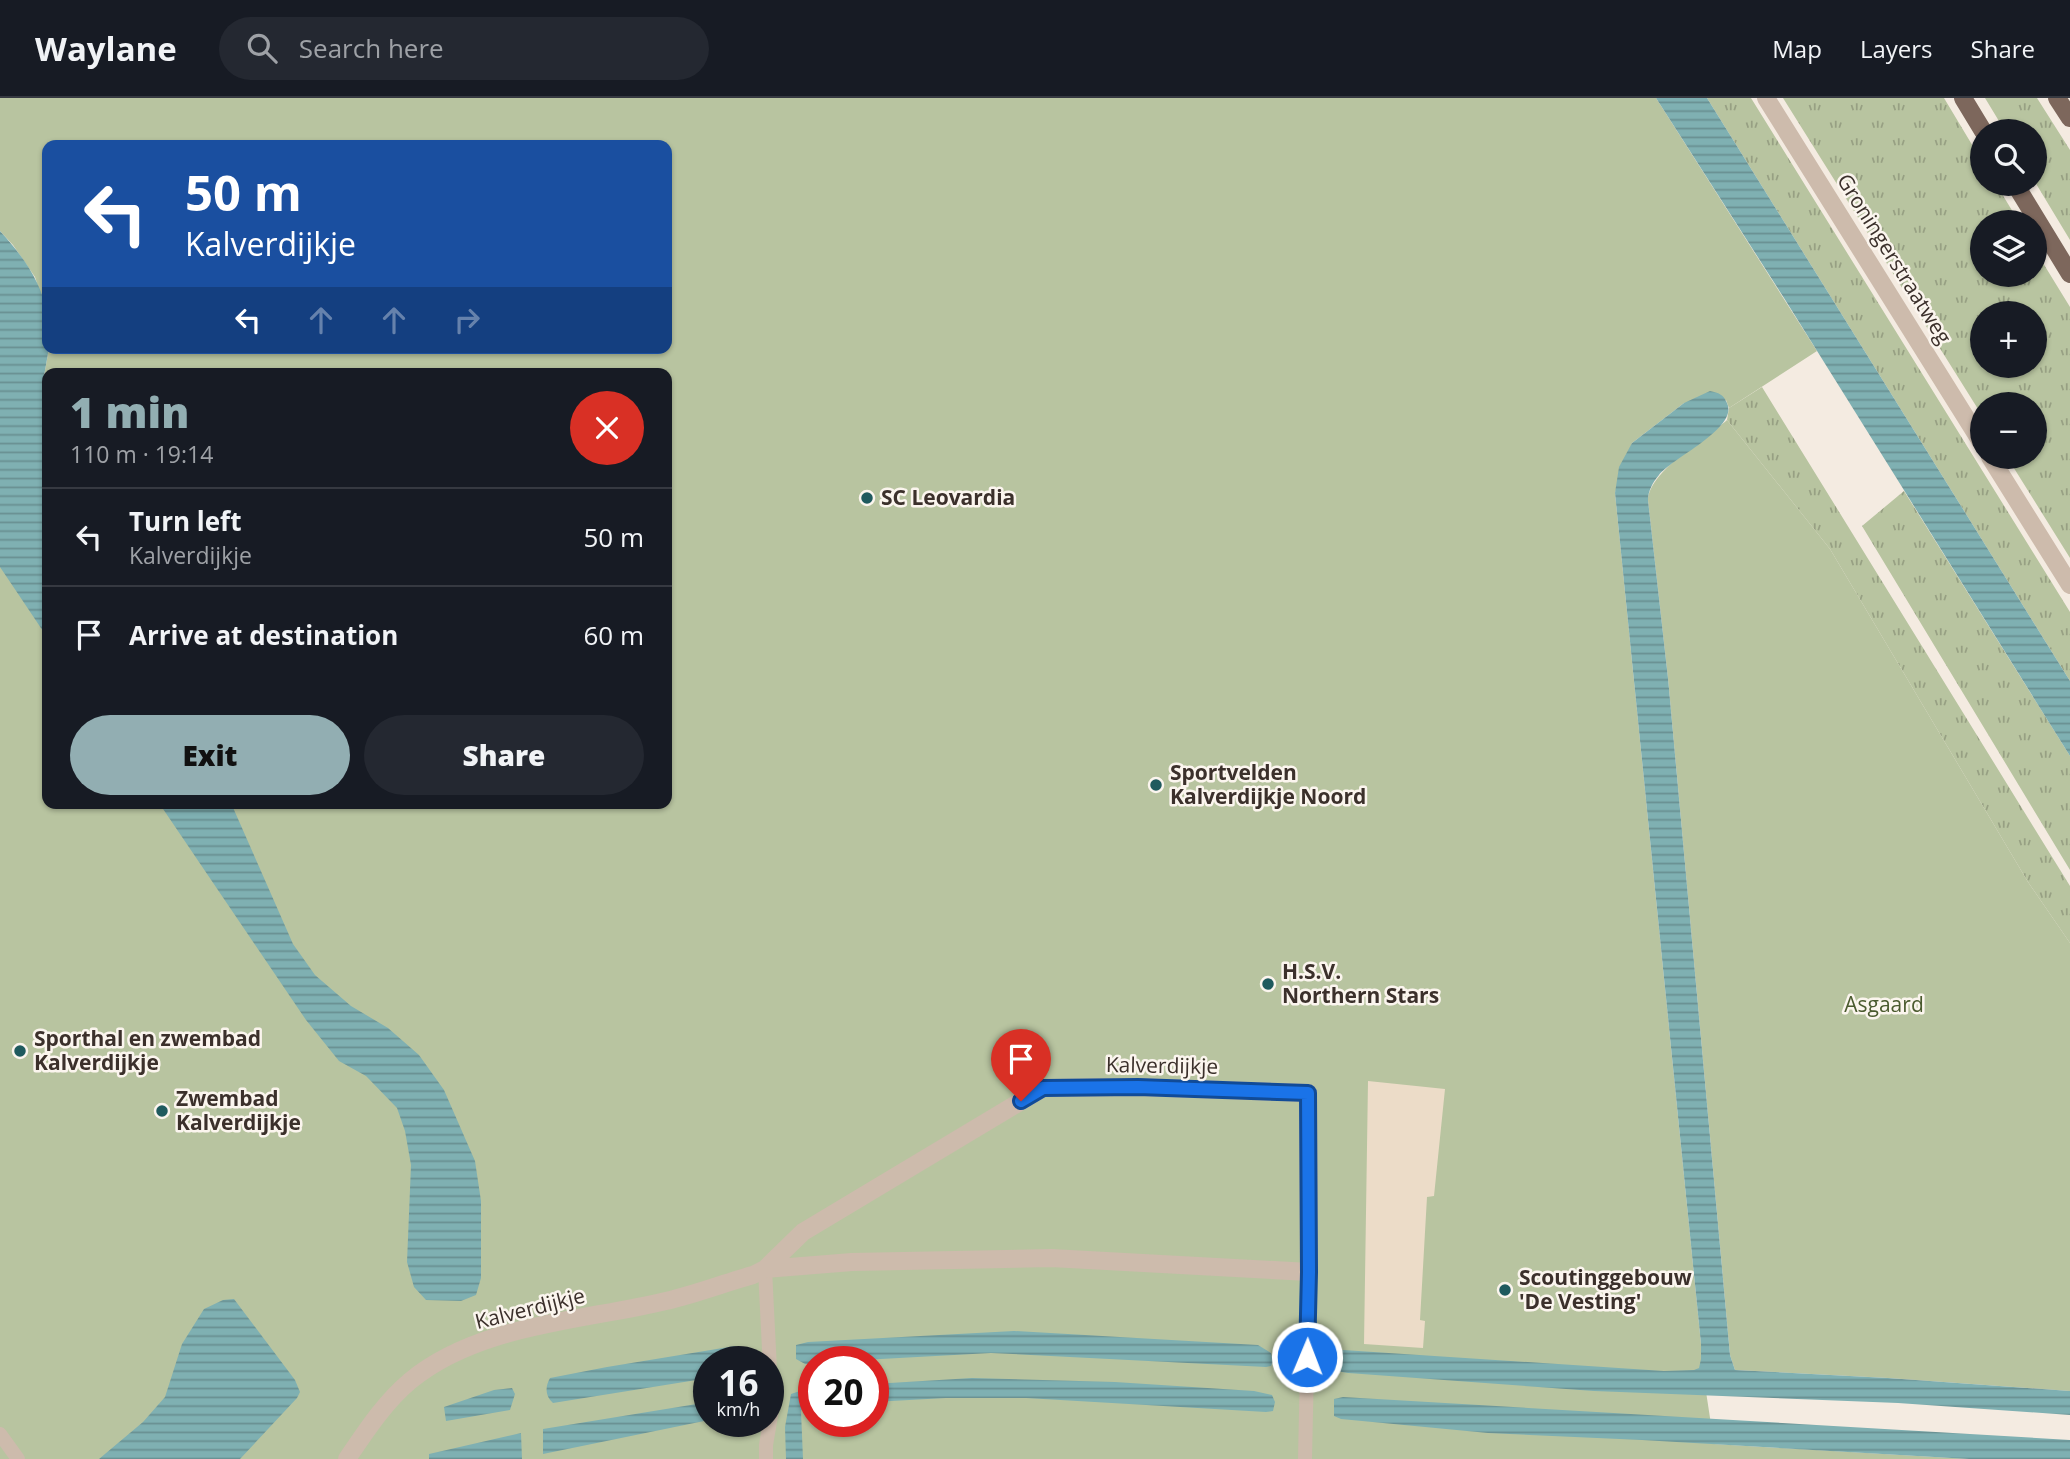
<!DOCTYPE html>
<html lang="en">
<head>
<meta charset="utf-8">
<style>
  body { margin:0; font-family:"Open Sans",sans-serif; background:#242831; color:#f1f3f6; height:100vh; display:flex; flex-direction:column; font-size:26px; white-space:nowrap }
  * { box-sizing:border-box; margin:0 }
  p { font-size:23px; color:#9ea1a6 }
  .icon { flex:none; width:38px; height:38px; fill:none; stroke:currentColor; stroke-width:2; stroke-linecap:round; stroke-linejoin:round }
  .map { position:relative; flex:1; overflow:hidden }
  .side { position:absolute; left:42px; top:270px; width:630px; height:441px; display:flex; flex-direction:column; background:#171b24; border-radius:14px; box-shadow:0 2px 5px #0004 }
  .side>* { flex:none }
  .hud { position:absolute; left:42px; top:42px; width:630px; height:214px; border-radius:14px; box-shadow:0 2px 5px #0004; background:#1a4fa0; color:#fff; overflow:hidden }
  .tools { position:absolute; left:1970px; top:21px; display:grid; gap:14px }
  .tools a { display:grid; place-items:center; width:77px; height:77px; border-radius:50%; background:#171b24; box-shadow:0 2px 5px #0004; font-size:35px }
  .speed { position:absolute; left:693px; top:1248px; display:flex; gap:14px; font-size:35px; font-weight:700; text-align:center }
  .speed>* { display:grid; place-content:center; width:91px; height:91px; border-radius:50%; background:#171b24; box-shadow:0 2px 5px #0004; line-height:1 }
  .speed small { font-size:18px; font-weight:400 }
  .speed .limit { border:10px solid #d22; background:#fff; color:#111 }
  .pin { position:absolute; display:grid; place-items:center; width:60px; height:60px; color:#fff; margin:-72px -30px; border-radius:50% 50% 50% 0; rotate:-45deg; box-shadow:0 0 7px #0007 }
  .pin .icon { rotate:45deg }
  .me { position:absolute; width:77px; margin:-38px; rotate:1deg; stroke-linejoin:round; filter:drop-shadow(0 0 5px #0008) }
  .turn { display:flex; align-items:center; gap:24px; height:147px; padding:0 28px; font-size:32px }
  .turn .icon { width:91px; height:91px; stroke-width:2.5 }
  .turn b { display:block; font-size:49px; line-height:60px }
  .lanes { display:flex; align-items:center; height:66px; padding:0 28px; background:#0003; justify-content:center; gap:35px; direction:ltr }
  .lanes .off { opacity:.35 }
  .round { display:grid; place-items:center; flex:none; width:74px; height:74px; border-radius:37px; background:#242831 }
  .overview { display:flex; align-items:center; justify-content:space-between; height:119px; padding:0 28px }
  h1 { font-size:42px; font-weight:800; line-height:52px; color:#92aeb2 }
  .button { display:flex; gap:14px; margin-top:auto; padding:14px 28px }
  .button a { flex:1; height:80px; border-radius:42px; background:#92aeb2; color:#111; font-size:28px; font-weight:800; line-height:80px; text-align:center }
  .button a+a { background:#242831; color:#f1f3f6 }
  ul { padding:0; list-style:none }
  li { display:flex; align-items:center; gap:21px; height:98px; padding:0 28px; border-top:2px solid #363941 }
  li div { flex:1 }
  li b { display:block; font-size:26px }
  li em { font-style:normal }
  header { display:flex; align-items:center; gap:42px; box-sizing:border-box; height:98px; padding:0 35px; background:#171b24; border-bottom:2px solid #363941 }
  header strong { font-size:33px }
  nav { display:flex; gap:38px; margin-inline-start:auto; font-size:24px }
  .search { width:490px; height:63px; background:#242831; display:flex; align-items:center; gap:18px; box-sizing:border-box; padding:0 24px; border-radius:38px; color:#9ea1a6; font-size:26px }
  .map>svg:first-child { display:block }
  .grass { fill:url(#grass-tufts); fill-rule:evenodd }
  .garden { fill:#b8c4a0; fill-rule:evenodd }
  .plaza { fill:#ecdcc8 }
  .water { fill:url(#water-rules) }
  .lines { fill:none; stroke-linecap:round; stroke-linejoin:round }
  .service { stroke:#cdbbac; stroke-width:14 }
  .minor { stroke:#cdbbac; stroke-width:18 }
  .primary { stroke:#7d675c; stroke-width:18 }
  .route-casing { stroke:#114b97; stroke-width:18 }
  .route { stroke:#1a73e8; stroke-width:12 }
  .poi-dot { fill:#1f5a5e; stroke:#fbf5ee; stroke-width:2.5 }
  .labels { text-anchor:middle; stroke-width:5; stroke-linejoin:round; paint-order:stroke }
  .street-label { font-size:21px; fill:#3b302b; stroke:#fbf5ee }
  .poi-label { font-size:21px; font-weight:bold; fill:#3b302b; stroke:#fbf5ee; text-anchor:start }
  .park-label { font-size:21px; fill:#4a5a2e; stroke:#fbf5ee }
</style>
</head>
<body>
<header>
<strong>Waylane</strong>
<div class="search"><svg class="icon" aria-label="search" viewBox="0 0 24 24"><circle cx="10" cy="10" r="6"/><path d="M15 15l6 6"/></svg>Search here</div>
<nav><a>Map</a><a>Layers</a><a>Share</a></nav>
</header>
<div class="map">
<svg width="2070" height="1361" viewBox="0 0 2070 1361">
  <defs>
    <pattern id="grass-tufts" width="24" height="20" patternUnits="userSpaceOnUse" patternTransform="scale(1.75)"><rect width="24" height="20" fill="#b8c4a0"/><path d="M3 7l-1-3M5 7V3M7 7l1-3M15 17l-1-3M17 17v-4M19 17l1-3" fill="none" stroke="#97a083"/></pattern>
    <pattern id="water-rules" width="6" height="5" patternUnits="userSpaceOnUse" patternTransform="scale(1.75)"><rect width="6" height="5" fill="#7fb0b2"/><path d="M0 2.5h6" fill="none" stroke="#699091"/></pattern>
  </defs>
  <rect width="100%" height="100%" fill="#f4ebe1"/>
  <path class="grass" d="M1707,0H1751L2070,514V583Z
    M1783,0H1944L1983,65V86H1996L2019,124H1983V177H2035V152L2070,209V460L2007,359H2035V306H1983V319ZM1983,215H2035V268H1983Z
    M1985,0H2037L2070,52V142L2035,84V33H2005Z
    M1762,289L2070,788V845L2028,784L1830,451L1727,322L1729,310Z
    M1904,393L2070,658V772L1862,428Z"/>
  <path class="garden" d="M0,0H1656L1817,253L1729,310L1726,302L1684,305L1632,345L1615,395L1701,1246V1261L1714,1346L1969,1361H0V445L47,422V705H667V275H47V294L44,278L49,250H667V47H47V216L35,179L13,147L0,133ZM709,1264H768V1323H709ZM814,1264H873V1323H814Z
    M1727,322L1830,451L2028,784L2070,845V1293L1888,1280L1735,1272L1730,1257L1668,580L1648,402C1650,372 1705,342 1727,322Z"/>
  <path class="plaza" d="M1368,983L1445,991L1434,1098L1427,1099L1420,1222L1425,1223L1423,1250L1364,1246Z"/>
  <path class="water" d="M1656,0H1707L2070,583V658L1784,200Z
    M0,133C22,157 42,184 47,216C49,227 47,239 47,250H49L44,278L47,294V539L0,469Z
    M1710,293C1719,295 1723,296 1727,305C1739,330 1672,360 1659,377C1653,384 1648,393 1648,402L1668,580L1730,1257L1735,1272L1888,1280L2070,1293V1317L1898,1305L1594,1293L1348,1275L1336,1273C1332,1263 1334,1257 1343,1252L1664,1273L1694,1272L1699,1270L1701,1261V1246L1615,395L1619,369L1632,345L1684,305Z
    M159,705H231L293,846L315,877L351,908L388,930L419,957L444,992L475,1063L481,1103V1180L476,1197L461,1203L426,1202L414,1189L407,1164L411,1067L405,1033L397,1010L366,978L339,963L306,922Z
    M234,1201L295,1282L300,1294L297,1300L240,1361H99L143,1324L165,1299L182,1246L204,1211L223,1202Z
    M1014,1233L1258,1247L1271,1255L1273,1264L1271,1268L1266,1269L991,1255L844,1263L814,1264V1266H805L796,1261V1247L808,1244Z
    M735,1248L742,1253L743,1263L709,1264V1280L553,1305C545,1298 545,1289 550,1280L607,1269Z
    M972,1280L1115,1284L1254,1293L1272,1297L1275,1304L1273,1313L1266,1314L1026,1300H946L873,1304V1286Z
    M512,1290L515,1296L510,1312L446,1323L444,1309L494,1292Z
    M814,1291V1306L804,1308L801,1313L803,1361H786L785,1329L791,1296L800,1293Z
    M1343,1299L2070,1342V1361H1969L1642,1342L1488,1335L1341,1321L1334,1318V1301Z
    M709,1304V1322L543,1356V1331Z
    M521,1335L522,1361H429V1356Z"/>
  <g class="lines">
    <path class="service" d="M765,1171L772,1312L766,1347V1361
      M0,1336L18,1361
      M1305,1361L1309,1174"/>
    <path class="minor" d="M1766,0L1983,347
      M1990,359L2070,487
      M347,1361C366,1333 384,1305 410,1283C479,1226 583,1223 666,1203C696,1196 724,1185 753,1177L765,1171L852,1164L1051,1160L1309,1174L1308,995L1137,989L1043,990L803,1134L765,1171"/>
    <path class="primary" d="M1963,0L1983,33
      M2057,0L2070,20
      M2015,86L2070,176"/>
  </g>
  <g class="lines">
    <g class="route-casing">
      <path id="route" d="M1021,1003L1043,990L1138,989L1308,995L1309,1174L1307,1259"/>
    </g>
    <use href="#route" class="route"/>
  </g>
  <g class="poi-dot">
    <circle cx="867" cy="400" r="7"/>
    <circle cx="1156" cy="687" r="7"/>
    <circle cx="1268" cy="886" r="7"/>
    <circle cx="20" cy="953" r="7"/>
    <circle cx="162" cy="1013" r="7"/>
    <circle cx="1505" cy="1192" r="7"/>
  </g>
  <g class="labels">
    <g class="street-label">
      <text transform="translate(1894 161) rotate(58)" y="7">Groningerstraatweg</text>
      <text transform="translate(1162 968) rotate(1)" y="7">Kalverdijkje</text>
      <text transform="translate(530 1211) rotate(-14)" y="7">Kalverdijkje</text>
    </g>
    <g class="poi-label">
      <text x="881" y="407">SC Leovardia</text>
      <text x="1170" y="682">Sportvelden<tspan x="1170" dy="24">Kalverdijkje Noord</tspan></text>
      <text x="1282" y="881">H.S.V.<tspan x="1282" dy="24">Northern Stars</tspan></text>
      <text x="34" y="948">Sporthal en zwembad<tspan x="34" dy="24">Kalverdijkje</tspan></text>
      <text x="176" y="1008">Zwembad<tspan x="176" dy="24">Kalverdijkje</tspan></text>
      <text x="1519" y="1187">Scoutinggebouw<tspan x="1519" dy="24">'De Vesting'</tspan></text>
    </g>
    <g class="park-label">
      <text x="1884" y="914">Asgaard</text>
    </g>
  </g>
</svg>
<div class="tools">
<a><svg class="icon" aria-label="search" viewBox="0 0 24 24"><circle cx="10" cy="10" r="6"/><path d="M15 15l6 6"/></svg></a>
<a><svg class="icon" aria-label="layers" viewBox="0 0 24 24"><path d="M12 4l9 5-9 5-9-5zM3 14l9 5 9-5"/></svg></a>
<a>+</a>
<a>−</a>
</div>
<div class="speed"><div>16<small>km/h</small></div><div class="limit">20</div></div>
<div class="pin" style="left:1021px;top:1003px;background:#d93025"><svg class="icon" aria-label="arrive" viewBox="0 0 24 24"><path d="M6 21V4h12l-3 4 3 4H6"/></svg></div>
<svg class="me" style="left:1307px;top:1259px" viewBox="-20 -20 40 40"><circle r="17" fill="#1a73e8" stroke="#fff" stroke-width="3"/><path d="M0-11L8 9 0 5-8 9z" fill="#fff"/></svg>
<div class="hud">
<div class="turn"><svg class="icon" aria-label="left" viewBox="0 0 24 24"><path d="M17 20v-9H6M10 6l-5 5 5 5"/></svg><div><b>50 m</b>Kalverdijkje</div></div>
<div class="lanes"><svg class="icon" aria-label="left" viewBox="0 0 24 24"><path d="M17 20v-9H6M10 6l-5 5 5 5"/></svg><svg class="icon off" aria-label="ahead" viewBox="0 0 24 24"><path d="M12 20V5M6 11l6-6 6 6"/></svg><svg class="icon off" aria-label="ahead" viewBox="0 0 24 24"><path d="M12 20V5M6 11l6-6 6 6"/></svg><svg class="icon off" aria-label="right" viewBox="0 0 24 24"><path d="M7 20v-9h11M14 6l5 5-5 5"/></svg></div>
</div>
<section class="side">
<div class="overview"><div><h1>1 min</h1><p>110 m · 19:14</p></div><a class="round" style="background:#d93025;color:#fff"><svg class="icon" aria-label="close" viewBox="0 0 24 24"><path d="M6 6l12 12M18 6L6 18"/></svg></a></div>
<ul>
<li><svg class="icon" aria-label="left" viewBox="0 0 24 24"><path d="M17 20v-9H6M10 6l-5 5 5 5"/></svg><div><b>Turn left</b><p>Kalverdijkje</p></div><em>50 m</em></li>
<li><svg class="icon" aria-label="arrive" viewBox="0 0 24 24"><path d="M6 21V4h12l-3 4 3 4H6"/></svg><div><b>Arrive at destination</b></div><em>60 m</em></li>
</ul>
<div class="button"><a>Exit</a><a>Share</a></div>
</section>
</div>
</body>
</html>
